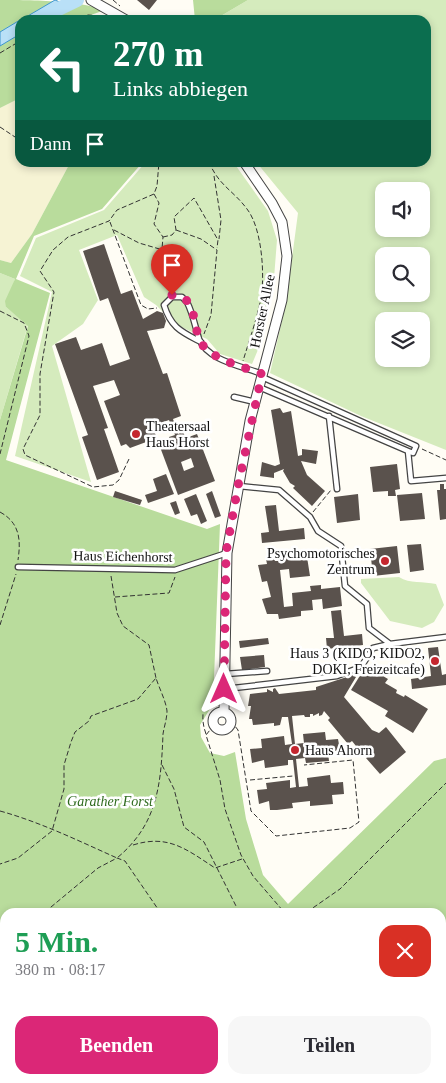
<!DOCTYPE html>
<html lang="de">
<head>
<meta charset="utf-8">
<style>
  body { margin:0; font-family:Georgia,serif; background:#f7f7f7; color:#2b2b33; height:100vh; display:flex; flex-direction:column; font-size:19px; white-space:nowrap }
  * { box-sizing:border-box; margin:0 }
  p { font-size:16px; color:#7c7c81 }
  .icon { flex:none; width:28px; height:28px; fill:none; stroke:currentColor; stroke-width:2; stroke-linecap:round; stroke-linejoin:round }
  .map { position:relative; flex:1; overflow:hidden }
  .details { position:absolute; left:0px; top:908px; width:446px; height:176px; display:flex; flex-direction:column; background:#fff; border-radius:15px 15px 0 0; box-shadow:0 2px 8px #0003 }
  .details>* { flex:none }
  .banner { position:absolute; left:15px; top:15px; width:416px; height:152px; border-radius:15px; box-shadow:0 2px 8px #0003; background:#0b6e4f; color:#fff; overflow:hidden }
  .controls { position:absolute; left:375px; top:182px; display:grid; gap:10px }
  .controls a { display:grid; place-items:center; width:55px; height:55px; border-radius:10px; background:#fff; box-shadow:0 2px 8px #0003; font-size:25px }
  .pin { position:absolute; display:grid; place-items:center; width:42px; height:42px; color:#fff; margin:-51px -21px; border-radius:50% 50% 50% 0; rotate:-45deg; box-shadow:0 0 5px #0007 }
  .pin .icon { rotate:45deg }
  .me { position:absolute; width:55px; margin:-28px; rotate:0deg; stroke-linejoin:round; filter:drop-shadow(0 0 4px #0008) }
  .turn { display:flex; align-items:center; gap:18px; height:105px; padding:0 15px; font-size:22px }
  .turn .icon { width:65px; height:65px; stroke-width:2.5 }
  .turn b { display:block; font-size:35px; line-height:42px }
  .then { display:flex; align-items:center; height:48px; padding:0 15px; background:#0003; gap:10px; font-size:19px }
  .round { display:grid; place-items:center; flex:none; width:52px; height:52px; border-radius:15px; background:#f7f7f7 }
  .overview { display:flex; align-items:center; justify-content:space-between; height:85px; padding:0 15px }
  h1 { font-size:30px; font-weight:700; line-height:38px; color:#1e9e55 }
  .primary-button { display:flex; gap:10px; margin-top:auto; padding:10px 15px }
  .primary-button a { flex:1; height:58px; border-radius:15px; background:#db2777; color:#fff; font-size:20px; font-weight:700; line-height:58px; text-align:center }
  .primary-button a+a { background:#f7f7f7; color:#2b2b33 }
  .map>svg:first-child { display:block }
  .farmland { fill:#f6f3d4 }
  .green { fill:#d5ebbd; fill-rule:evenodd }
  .forest { fill:#b9dc9c; fill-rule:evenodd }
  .water { fill:#b9e0f7; stroke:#3f96cf }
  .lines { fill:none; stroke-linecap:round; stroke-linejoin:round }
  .stream { stroke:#3f96cf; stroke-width:2.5 }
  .river { stroke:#b9e0f7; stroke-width:14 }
  .building { fill:#5a524d; fill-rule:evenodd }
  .lane-casing { stroke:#444; stroke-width:7 }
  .street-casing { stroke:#444; stroke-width:11 }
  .path { stroke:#333; stroke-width:1; stroke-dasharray:5 2.5; stroke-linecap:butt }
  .lane { stroke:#fff; stroke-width:4.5 }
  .street { stroke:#fff; stroke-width:9 }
  .route { stroke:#db2777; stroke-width:9; stroke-dasharray:0 16.2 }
  .poi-dot { fill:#c4262e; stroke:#fff; stroke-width:2 }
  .labels { text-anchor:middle; stroke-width:5; stroke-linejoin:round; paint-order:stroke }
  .street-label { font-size:14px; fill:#111; stroke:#fff }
  .poi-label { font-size:14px; fill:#111; stroke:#fff; text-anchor:start }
  .park-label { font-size:14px; font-style:italic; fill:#2f6b1f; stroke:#fff }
</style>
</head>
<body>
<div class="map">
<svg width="446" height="1083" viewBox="0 0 446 1083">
  <rect width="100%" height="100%" fill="#fffdf5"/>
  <path class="farmland" d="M20,98V162L70,163L32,234L11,263L0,260V108Z"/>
  <path class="green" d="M248,0H446V450L361,416L270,373L286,303L298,213L257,163L426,162V20H214ZM384,191H421V229H384ZM384,256H421V294H384ZM384,321H421V359H384Z
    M145,163H234L268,211L277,240L273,291L262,340L252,364L220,354L207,339L175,324L156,305L144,297L117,235L79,250L98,300L83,324L52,346L91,482L15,456L52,292L20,276L36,238L104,210Z
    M0,273L15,279L6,307L28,325L0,420Z
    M399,577C410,584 423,581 436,584L444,605L434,622L422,628L390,621L361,583V579Z"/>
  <path class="forest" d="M0,0C21,0 89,0 102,11L91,15L94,18L91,20H20V98L0,108Z
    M193,0H248L214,20H195Z
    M70,163H142L102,209L34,236L16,279L50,293L6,460L207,529L220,524L213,704L200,725L201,737L210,753L224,756L235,752L246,819L263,875L288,904L434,761L446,758V1083H0V420L28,326L6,307L5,301L15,279L0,273V260L11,263L32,234ZM5,912H441V1079H5Z"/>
  <path class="water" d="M55,0L74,8L49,20H21Z
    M20,20V34L0,46V32Z"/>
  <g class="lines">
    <path class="stream" d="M331,1079L334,1083"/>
    <path class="river" d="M36,20L77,0"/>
  </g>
  <path class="building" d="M137,0H157L149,10Z
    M104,244L121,294L132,290L143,319L157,311L163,313L166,321L164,328L147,331L163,374L167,373L181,416L173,419L178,434L183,432L186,438L197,434L215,481L178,495L160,447L171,443L169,437L175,435L169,420L152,426L157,438L130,448L126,444L121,446L104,401L120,395L114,380L93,386L108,428L104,429L119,472L97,480L82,437L88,435L55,344L76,337L81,350L102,343L110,366L130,359L108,298L100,301L83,251ZM191,458L194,467L184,471L181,462Z
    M280,408L283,413L291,411L298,456L302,455V449L318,451L316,464L301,461L307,475L325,491L312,506L293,488L295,486L290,483L283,471L284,469L274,473V478L260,476L262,462L275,466L280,464L271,410Z
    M397,464L400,489L395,490L396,496H388V491L373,492L370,467Z
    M166,474L174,494L148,503L145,495L157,491L153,479Z
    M440,484H444V489H446V519L440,520L437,490H440Z
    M115,491L142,500L140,505L113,497Z
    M212,491L221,516L215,518L206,494Z
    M422,493L425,519L400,521L397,495Z
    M196,494L207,521L201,524L197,514L191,516L184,499Z
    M358,494L360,520L337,523L334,497Z
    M176,501L180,513L175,515L170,503Z
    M276,505L279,531L304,528L305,539L262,543L261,533L269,532L265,506Z
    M421,544L424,570L410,572L407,545Z
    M397,546L400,573L373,576L370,549Z
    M300,555L301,558L307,557L310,576L290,578L289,569L280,570L284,607L293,606L292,593L311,591L310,586L321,585V589L340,587L342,606L323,609L322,599L312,600L313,610L301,611V616L279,619L278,614H267L262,599L271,597L267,581L262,582L258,565L267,564L266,559L274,558L275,561H278V558L288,557L289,559H292V556Z
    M341,610L344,636L362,634L363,645L327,649L326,638H334L331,611Z
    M268,638L269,644L240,648L239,641Z
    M438,647L442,675L446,674V685L412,689L411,679L431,676L428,648Z
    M264,655L265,667L242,670L240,657Z
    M366,666L388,679L385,683L397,690L396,693L404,697L405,695L428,709L413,733L385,716L388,711L351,690Z
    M353,675L356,677L344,697L372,730L379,733L386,727L406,752L380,774L366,758L369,756L363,749L360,751L352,741L348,744L328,720L330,718L324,711L322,715L319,716V713L313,716V714H310V717H305L304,715L292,716L295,744L304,743L303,734L325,732L326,740L338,739L340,750L328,752L329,761L306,763L305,758L296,759L299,787L308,786L307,778L330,775L331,783L343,782L344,794L332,795L333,804L310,806V801L292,803L293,808L277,810H270L269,801L259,804L257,790L267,789L266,783L290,780V788L296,787L293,760H288V765L265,768L264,760L252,763L250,749L262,748L261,739L284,736L285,745L292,744L288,717H282L280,725L274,726V723L253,725L252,719H249L251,706H248L250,694L267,692V689L273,692V689L275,688L279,694L316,690V687Z"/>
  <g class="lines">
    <g class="lane-casing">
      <path id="lane" d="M201,342C182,332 171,328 164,305L172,297H182L187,302C193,314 195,326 199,339C208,361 242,366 262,374
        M259,387L408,451L413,453L416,446L262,377
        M234,397L255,402
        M329,416L337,489
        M408,451L411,481L446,478
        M239,486L279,490L310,517L318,531L341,546L345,586L367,604L369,628L390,644L446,637
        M18,567L175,570L227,553
        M225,674L267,671
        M225,689L337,676L361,667L373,648L390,644"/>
    </g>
    <g class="street-casing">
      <path id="street" d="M91,0L126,20
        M224,712L227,553L250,421L282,300L287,256L282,222L272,203L244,162
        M213 721a9 9 0 1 1 18 0a9 9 0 1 1-18 0Z"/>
    </g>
    <path class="path" d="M113,0L120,6
      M73,20L88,15L101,16
      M0,53L20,41
      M0,127L15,137H20
      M209,162C219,186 233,190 247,209C262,228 265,275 261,298C257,319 249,341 243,361
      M214,176L221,220L219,239
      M154,194L159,203L154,224L163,237L162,249L171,261L172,291
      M110,222L141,305L148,309L157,308
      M114,230L139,243L163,250
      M176,230L201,239L217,250L211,315L204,334
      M163,237L172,235L176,230L174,217L194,198L218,240L217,248
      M0,311L24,323L29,336L0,454
      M422,449L446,460
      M129,459L119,480L113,485L93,487L25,455L23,449L40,415V374L54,292L40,271L53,250L68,237L109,221L117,210L154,194L157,186L159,162
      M0,512C20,523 21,540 18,560
      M313,512L331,490
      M111,576L117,613L123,626L149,645L156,678
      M115,597L169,593L175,577
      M0,625L16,574
      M231,721L238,730L251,811L276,836L350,828L359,822L353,760L304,765
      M214,725L206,735L220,780L225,809L241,855L253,876L284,912
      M206,734C200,717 202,704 216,691
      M162,765L174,789L184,827L204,842L239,912
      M250,780L293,776
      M0,811C40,822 79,841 117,858C158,824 161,784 163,734C164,727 167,719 167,711C166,701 159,688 156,678L138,699L91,716L89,721L75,732L71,742L64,765V789L52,831L18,858L0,864
      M133,845C168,834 186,849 215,868L242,859
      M45,912L98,868L117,858L125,861L160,912
      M307,912L340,889L446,783
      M0,928L5,930
      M441,1070L446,1068
      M131,1079L132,1083
      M267,1079L268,1083
      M320,1079L324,1083
      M148,1083L150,1079
      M212,1083L220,1079
      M418,1083L426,1079"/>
    <use href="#lane" class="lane"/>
    <use href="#street" class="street"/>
  </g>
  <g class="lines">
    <path class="route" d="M172,295C175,297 178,295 182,297C196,304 194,331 201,343C214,361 242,366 262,374L238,486L226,553L224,689"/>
  </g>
  <g class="poi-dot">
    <circle cx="136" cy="434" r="5"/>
    <circle cx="385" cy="561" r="5"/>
    <circle cx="435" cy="661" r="5"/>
    <circle cx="295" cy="750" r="5"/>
  </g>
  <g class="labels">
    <g class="street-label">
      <text transform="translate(262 311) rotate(-78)" y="5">Horster Allee</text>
      <text transform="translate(123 556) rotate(1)" y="5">Haus Eichenhorst</text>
    </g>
    <g class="poi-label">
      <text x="146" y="431">Theatersaal<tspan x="146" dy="16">Haus Horst</tspan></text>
      <text x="375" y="558" text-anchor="end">Psychomotorisches<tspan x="375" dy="16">Zentrum</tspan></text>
      <text x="425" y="658" text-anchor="end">Haus 3 (KIDO, KIDO2,<tspan x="425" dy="16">DOKI, Freizeitcafe)</tspan></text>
      <text x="305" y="755">Haus Ahorn</text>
    </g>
    <g class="park-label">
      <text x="110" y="806">Garather Forst</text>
    </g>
  </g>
</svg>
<div class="controls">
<a><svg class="icon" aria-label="sound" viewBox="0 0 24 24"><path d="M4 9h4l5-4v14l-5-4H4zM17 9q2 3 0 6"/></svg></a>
<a><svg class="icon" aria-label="search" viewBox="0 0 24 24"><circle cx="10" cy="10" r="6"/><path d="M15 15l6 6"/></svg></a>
<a><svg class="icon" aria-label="layers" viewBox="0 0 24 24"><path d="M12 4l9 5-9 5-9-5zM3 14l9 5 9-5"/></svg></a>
</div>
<div class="pin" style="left:172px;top:295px;background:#d93025"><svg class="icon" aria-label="arrive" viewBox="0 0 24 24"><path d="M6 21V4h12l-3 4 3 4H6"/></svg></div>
<svg class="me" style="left:224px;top:689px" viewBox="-20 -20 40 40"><path d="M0-17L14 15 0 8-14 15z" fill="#db2777" stroke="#fff" stroke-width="4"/></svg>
<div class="banner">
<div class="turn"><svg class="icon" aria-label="left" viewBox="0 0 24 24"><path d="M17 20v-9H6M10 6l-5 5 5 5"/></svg><div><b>270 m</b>Links abbiegen</div></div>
<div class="then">Dann<svg class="icon" aria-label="arrive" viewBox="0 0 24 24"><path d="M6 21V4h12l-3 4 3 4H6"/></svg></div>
</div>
<section class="details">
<div class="overview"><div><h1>5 Min.</h1><p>380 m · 08:17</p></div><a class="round" style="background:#d93025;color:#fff"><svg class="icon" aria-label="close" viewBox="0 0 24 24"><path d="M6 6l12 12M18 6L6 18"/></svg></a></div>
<div class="primary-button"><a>Beenden</a><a>Teilen</a></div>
</section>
</div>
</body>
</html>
